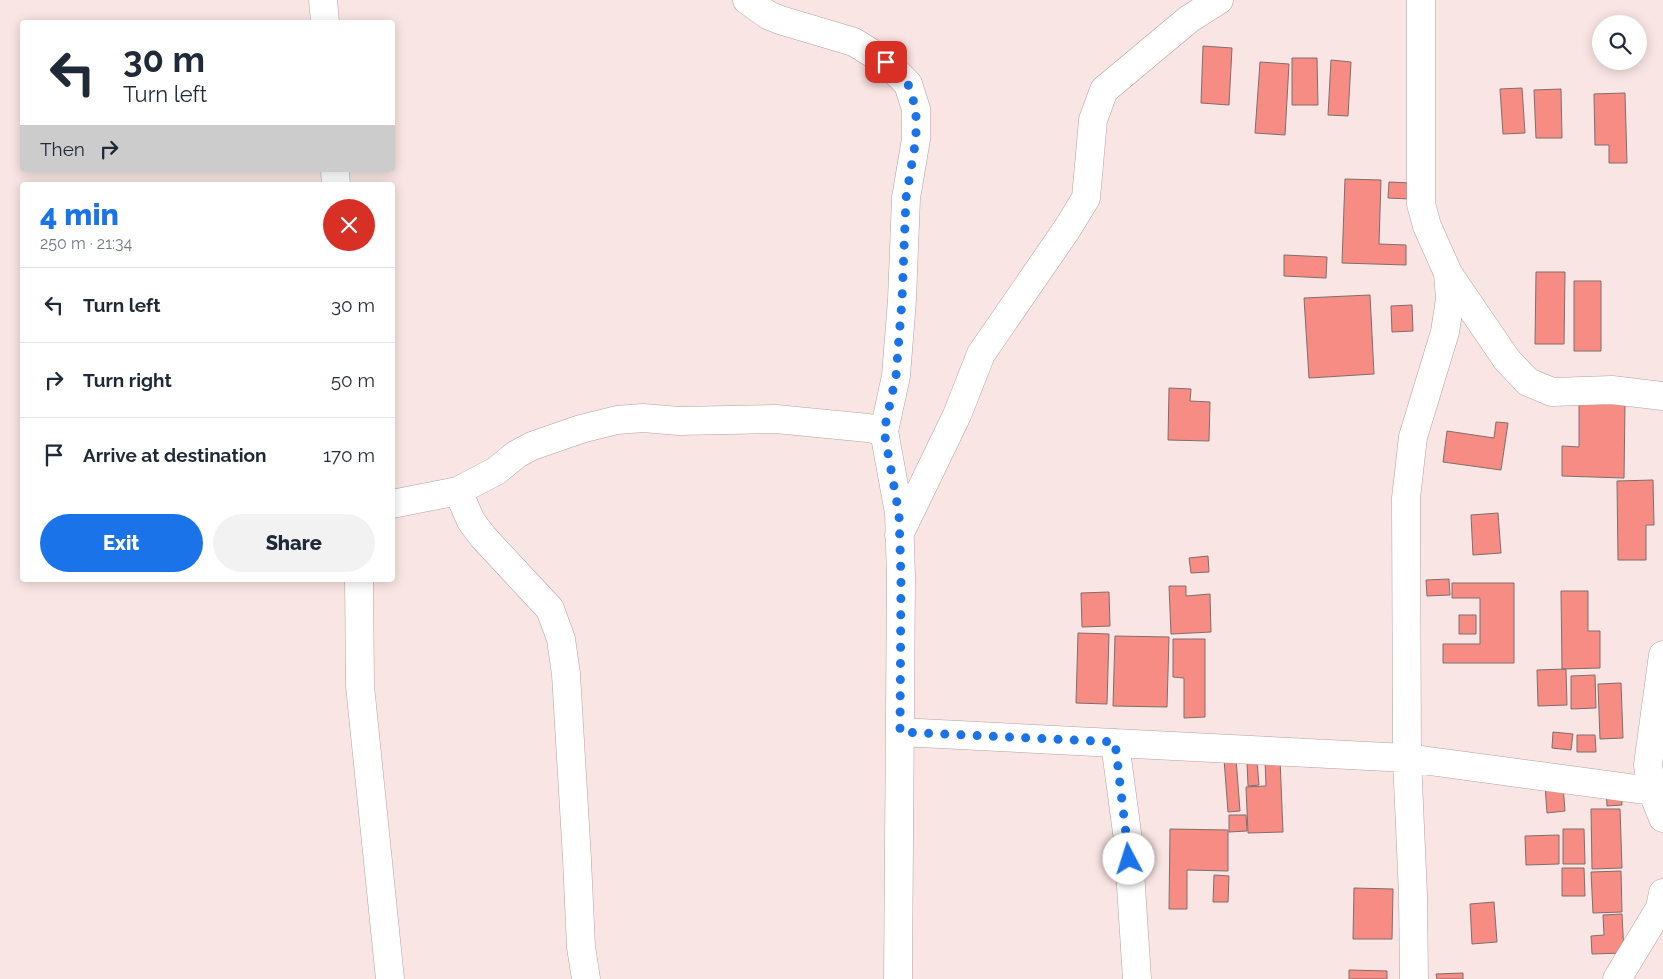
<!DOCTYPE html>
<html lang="en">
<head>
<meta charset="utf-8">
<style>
  body { margin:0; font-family:Raleway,sans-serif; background:#f2f2f3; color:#1f2937; height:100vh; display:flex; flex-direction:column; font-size:19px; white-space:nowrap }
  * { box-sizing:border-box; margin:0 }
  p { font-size:16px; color:#747a83 }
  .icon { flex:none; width:28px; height:28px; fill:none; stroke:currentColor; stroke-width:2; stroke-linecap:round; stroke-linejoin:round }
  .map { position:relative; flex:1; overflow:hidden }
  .sheet { position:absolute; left:20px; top:182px; width:375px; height:400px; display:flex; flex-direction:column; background:#fff; border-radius:5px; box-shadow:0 2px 12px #0003 }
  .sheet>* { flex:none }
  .hud { position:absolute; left:20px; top:20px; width:375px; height:152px; border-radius:5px; box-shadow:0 2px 12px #0003; background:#fff; color:#1f2937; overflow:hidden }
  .tools { position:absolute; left:1592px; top:15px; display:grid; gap:10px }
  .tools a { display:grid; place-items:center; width:55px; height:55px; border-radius:50%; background:#fff; box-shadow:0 2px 12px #0003; font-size:25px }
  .pin { position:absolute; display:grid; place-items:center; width:42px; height:42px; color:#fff; margin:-21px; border-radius:10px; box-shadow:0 2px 8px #0006 }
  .me { position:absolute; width:55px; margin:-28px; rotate:355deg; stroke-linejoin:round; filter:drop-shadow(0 0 4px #0008) }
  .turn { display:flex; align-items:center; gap:18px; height:105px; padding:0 20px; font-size:22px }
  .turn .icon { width:65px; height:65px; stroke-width:2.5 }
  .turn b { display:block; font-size:35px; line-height:42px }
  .then { display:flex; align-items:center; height:48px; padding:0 20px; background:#0003; gap:10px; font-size:19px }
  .round { display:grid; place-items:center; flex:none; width:52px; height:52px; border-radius:26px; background:#f2f2f3 }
  .headline { display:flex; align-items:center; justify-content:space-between; height:85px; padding:0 20px }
  h1 { font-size:30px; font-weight:800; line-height:38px; color:#1a73e8 }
  .primary-button { display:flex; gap:10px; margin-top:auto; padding:10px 20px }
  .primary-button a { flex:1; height:58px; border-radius:30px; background:#1a73e8; color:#fff; font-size:20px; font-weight:800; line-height:58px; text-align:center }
  .primary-button a+a { background:#f2f2f3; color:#1f2937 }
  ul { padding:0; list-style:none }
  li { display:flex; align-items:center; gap:15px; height:75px; padding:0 20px; border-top:1px solid #e0e1e3 }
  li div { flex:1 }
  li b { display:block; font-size:19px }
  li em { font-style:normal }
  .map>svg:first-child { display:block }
  .building { fill:#f68c84; stroke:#7f6e6c }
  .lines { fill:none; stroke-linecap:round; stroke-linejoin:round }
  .street-casing { stroke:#b4a19f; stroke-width:29 }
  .street { stroke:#fff; stroke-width:28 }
  .route { stroke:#1a73e8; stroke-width:9; stroke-dasharray:0 16.2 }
</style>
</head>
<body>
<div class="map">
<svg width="1663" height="979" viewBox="0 0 1663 979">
  <rect width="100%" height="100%" fill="#f9e5e3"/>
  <path class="building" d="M1203,46L1232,48L1229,105L1201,103Z
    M1292,58H1317L1318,105H1292Z
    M1331,60L1351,62L1348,116L1328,115Z
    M1260,62L1289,64L1285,135L1255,133Z
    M1522,88L1525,133L1503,134L1500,89Z
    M1561,89L1562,138H1536L1534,90Z
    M1625,93L1627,163H1609V145H1595L1594,94Z
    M1345,179L1381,180L1379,244L1406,245V265L1342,263Z
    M1389,182L1411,183L1410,199L1388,198Z
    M1284,255L1327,257L1326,278L1284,276Z
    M1536,272H1565L1564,344H1535Z
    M1574,281H1601V351H1574Z
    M1370,295L1374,374L1309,378L1304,298Z
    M1412,305L1413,331L1392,332L1391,306Z
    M1169,388L1191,389L1190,401L1210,402L1209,441L1168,440Z
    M1579,402L1625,403L1624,478L1562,476V446L1579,447Z
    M1496,422L1508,423L1501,470L1443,462L1447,431L1494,438Z
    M1653,480L1654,525H1646V560H1618L1617,481Z
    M1498,513L1501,553L1473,555L1471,515Z
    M1208,556L1209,572L1191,573L1189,558Z
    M1449,579L1450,595L1427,596L1426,580Z
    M1452,583H1514V663H1443V644H1480V598H1452Z
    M1169,586H1186V596L1210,594L1211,632L1171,634Z
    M1561,591H1588V631H1600V668L1562,669Z
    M1109,592L1110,626L1082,627L1081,593Z
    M1459,615H1476V634H1459Z
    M1078,633L1109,634L1107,704L1076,703Z
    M1115,636L1169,637L1167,707L1113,706Z
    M1173,639H1205V717L1184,718V678L1173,677Z
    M1566,669L1567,705L1538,706L1537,670Z
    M1595,675L1596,708L1571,709V676Z
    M1621,683L1623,738L1600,739L1598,684Z
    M1553,732L1573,734L1571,750L1552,748Z
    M1577,735H1595L1596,752H1577Z
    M1236,758L1240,811L1228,812L1224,759Z
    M1280,759L1283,832L1248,833L1246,787L1266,786L1265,760Z
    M1257,761L1259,785L1248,786L1247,762Z
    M1563,785L1565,811L1547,813L1545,786Z
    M1621,790L1622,805L1607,806L1606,791Z
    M1591,809H1620L1622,868L1592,869Z
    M1229,815H1246L1247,831L1229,832Z
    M1170,829L1228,830V871L1187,870V909H1169Z
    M1563,829H1584L1585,864H1563Z
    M1559,835V864L1526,865L1525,836Z
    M1562,868H1584L1585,896H1562Z
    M1621,871L1622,912L1593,913L1591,872Z
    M1214,875L1229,876L1228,902H1213Z
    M1354,888L1393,889L1392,939H1353Z
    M1494,902L1497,942L1472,944L1470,904Z
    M1622,914L1624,953L1592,954L1591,936L1604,935L1603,915Z
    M1349,970L1387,971V979H1349Z
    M1463,973V979H1437L1436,974Z"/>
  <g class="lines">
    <g class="street-casing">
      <path id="street" d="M323,0L325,22
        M747,0L768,15L780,20L854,42L886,62L908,84L916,109V139L906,198L902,300L896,376L884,431
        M335,170L336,185
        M1449,275L1507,360L1528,382L1552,392L1612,390L1663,396
        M458,491L471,521L483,537L550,609L561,639L566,674L577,859L581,947L586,979
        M392,504L458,491L496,471L517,454L532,446L581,429L617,420L643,418L679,421L776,419L868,428L884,431L899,513L901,577L898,979
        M899,535L957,415L981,354L1067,229L1086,198L1093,120L1104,90L1189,19L1219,0
        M359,580L360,686L390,979
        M1663,655L1648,765L1652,791L1663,818
        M900,732L1407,758L1652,791
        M1115,743L1128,840L1137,979
        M1414,979L1413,895L1407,758L1406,498L1413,437L1445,332L1450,299L1448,273L1427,226L1421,204V0
        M1617,979L1660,908L1663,893"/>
    </g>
    <use href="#street" class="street"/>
  </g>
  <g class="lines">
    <path class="route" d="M886,62L908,84L916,109V139L906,198L902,300L896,376L884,431L899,514L901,578L900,732L1115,742L1129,859"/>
  </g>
</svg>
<div class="tools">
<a><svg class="icon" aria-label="search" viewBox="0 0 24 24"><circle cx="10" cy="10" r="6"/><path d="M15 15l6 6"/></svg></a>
</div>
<div class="pin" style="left:886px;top:62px;background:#d93025"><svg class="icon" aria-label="arrive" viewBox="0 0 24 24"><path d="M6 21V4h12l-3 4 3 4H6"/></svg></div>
<svg class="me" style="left:1129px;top:859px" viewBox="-20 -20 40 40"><circle r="19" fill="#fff"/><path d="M0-13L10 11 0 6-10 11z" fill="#1a73e8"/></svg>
<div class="hud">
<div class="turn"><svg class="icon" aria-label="left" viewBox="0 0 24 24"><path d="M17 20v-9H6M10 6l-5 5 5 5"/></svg><div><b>30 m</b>Turn left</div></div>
<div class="then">Then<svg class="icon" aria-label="right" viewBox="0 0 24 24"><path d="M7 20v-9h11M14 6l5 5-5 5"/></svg></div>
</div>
<section class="sheet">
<div class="headline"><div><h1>4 min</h1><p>250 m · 21:34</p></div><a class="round" style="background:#d93025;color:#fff"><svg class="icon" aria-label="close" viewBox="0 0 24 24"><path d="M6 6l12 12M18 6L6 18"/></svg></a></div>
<ul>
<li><svg class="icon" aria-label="left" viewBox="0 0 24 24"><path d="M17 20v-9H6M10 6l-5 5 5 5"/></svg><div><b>Turn left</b></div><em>30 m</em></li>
<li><svg class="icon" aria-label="right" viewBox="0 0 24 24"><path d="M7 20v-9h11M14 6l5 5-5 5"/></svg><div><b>Turn right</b></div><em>50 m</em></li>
<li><svg class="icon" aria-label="arrive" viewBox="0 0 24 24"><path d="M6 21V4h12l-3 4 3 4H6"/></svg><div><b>Arrive at destination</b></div><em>170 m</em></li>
</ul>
<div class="primary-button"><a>Exit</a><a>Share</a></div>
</section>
</div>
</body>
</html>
